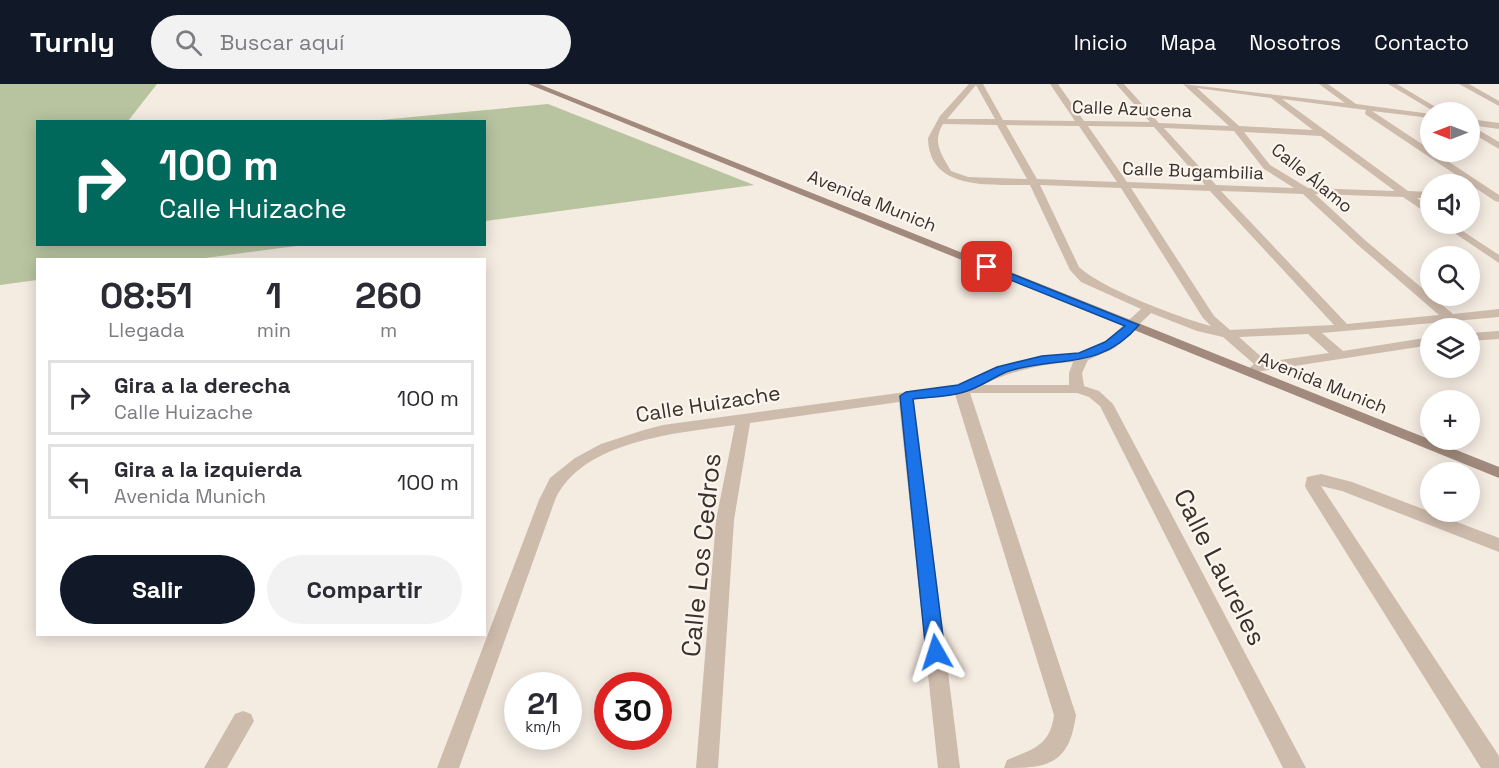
<!DOCTYPE html>
<html lang="es">
<head>
<meta charset="utf-8">
<style>
  body { margin:0; font-family:"Space Grotesk",sans-serif; background:#f2f2f3; color:#2b2b33; height:100vh; display:flex; flex-direction:column; font-size:22px; white-space:nowrap }
  * { box-sizing:border-box; margin:0 }
  p { font-size:20px; color:#7c7c81 }
  .icon { flex:none; width:33px; height:33px; fill:none; stroke:currentColor; stroke-width:2; stroke-linecap:round; stroke-linejoin:round }
  .map { position:relative; flex:1; overflow:hidden }
  .drawer { position:absolute; left:36px; top:174px; width:450px; height:378px; display:flex; flex-direction:column; background:#fff; border-radius:0px; box-shadow:0 3px 15px #0003 }
  .drawer>* { flex:none }
  .guide { position:absolute; left:36px; top:36px; width:450px; height:126px; border-radius:0px; box-shadow:0 3px 15px #0003; background:#00695c; color:#fff; overflow:hidden }
  .needle { width:39px; rotate:270deg }
  .controls { position:absolute; left:1420px; top:18px; display:grid; gap:12px }
  .controls a { display:grid; place-items:center; width:60px; height:60px; border-radius:50%; background:#fff; box-shadow:0 3px 15px #0003; font-size:30px }
  .speed { position:absolute; left:504px; top:588px; display:flex; gap:12px; font-size:30px; font-weight:700; text-align:center }
  .speed>* { display:grid; place-content:center; width:78px; height:78px; border-radius:50%; background:#fff; box-shadow:0 3px 15px #0003; line-height:1 }
  .speed small { font-size:15px; font-weight:400 }
  .speed .limit { border:9px solid #d22; background:#fff; color:#111 }
  .pin { position:absolute; display:grid; place-items:center; width:51px; height:51px; color:#fff; margin:-26px; border-radius:12px; box-shadow:0 3px 9px #0006 }
  .me { position:absolute; width:66px; margin:-33px; rotate:354deg; stroke-linejoin:round; filter:drop-shadow(0 0 4px #0008) }
  .turn { display:flex; align-items:center; gap:21px; height:126px; padding:0 24px; font-size:27px }
  .turn .icon { width:78px; height:78px; stroke-width:2.5 }
  .turn b { display:block; font-size:42px; line-height:51px }
  .eta { display:flex; justify-content:space-evenly; align-items:center; height:102px; text-align:center }
  .eta b { font-size:36px; font-weight:600; line-height:42px }
  .button { display:flex; gap:12px; margin-top:auto; padding:12px 24px }
  .button a { flex:1; height:69px; border-radius:36px; background:#111827; color:#fff; font-size:24px; font-weight:600; line-height:69px; text-align:center }
  .button a+a { background:#f2f2f3; color:#2b2b33 }
  ul { padding:0; list-style:none }
  li { display:flex; align-items:center; gap:18px; height:75px; margin:0 12px 9px; padding:0 12px; border:3px solid #e1e1e2; border-radius:0px }
  li div { flex:1 }
  li b { display:block; font-size:22px }
  li em { font-style:normal }
  header { display:flex; align-items:center; gap:36px; box-sizing:border-box; height:84px; padding:0 30px; background:#111827; color:#fff }
  header strong { font-size:28px }
  nav { display:flex; gap:33px; margin-inline-start:auto; font-size:21px }
  .search { width:420px; height:54px; background:#f2f2f3; display:flex; align-items:center; gap:15px; box-sizing:border-box; padding:0 21px; border-radius:33px; color:#7c7c81; font-size:22px }
  .map>svg:first-child { display:block }
  .green { fill:#b8c4a0 }
  .lines { fill:none; stroke-linecap:round; stroke-linejoin:round }
  .street { fill:#cdbbac; fill-rule:evenodd }
  .secondary { fill:#a18a7d; fill-rule:evenodd }
  .route { fill:#1a73e8; stroke:#114b97; stroke-width:1.5 }
  .labels { text-anchor:middle; stroke-width:4.5; stroke-linejoin:round; paint-order:stroke }
  .far-street-label { font-size:18px; fill:#3b302b; stroke:#fbf5ee }
  .street-label { font-size:21px; fill:#3b302b; stroke:#fbf5ee }
  .near-street-label { font-size:26px; fill:#3b302b; stroke:#fbf5ee }
</style>
</head>
<body>
<header>
<strong>Turnly</strong>
<div class="search"><svg class="icon" aria-label="search" viewBox="0 0 24 24"><circle cx="10" cy="10" r="6"/><path d="M15 15l6 6"/></svg>Buscar aquí</div>
<nav><a>Inicio</a><a>Mapa</a><a>Nosotros</a><a>Contacto</a></nav>
</header>
<div class="map">
<svg width="1499" height="684" viewBox="0 0 1499 684">
  <rect width="100%" height="100%" fill="#f4ebe1"/>
  <path class="green" d="M0,0H157L128,37L38,38V160L304,161L190,176H38L37,196L0,201Z
    M548,20L754,101L485,137L484,38L370,37Z"/>
  <g class="lines">
    <path class="street" d="M969,0H983L1003,36L1075,37L1050,0H1058L1084,37L1150,38L1116,0H1124L1159,39L1229,42L1183,0L1345,19L1319,0H1328L1356,20L1431,30V34L1372,27L1499,111V118L1495,117L1365,30L1366,26L1282,15L1408,107L1431,108V114H1417L1431,124V132L1403,113L1315,110L1366,157L1453,230L1499,225V233L1322,249L1343,267L1431,253V261L1256,288L1249,284L1254,280L1223,253L1197,247L1151,229L1115,264L1088,276L1082,289L1084,302L1099,307L1113,320L1306,684H1283L1100,322L1089,313L1077,309H970L1076,631C1069,681 1048,684 1004,684L1007,676C1033,665 1050,662 1054,631L955,310L914,316L960,684H938L899,318L750,339L734,436L718,684H696L716,436L735,341C678,349 582,356 555,416L459,684H437L539,416L550,394L575,374L601,360L644,346L663,341L958,301L997,283L1042,272L1080,269L1105,258L1141,225L1081,198L1070,186L1030,101C992,100 929,108 928,54L940,32ZM976,1L995,35H947ZM1197,4L1271,14L1313,46L1239,42ZM943,40L997,41L1027,95L968,93L951,87C941,70 932,58 943,40ZM1006,41L1079,42L1117,98L1037,95ZM1088,42L1154,43L1205,101L1127,98ZM1164,44L1234,47L1264,85L1294,104L1216,101ZM1244,48L1321,52L1395,107L1308,104L1270,81ZM1040,101L1121,104L1203,234L1211,242C1180,234 1101,204 1079,183ZM1131,104L1210,107L1334,241L1230,246L1214,232ZM1221,107L1303,110L1358,161L1439,231L1347,240ZM1308,250L1329,269L1267,278L1239,253ZM1073,278L1069,289V301H982C1012,287 1040,280 1073,278Z
      M1388,0H1397L1444,28H1435Z
      M1459,0H1469L1499,17V22Z
      M1470,35L1499,39V45L1470,41Z
      M1470,41L1499,58V65L1470,48Z
      M1441,140H1452L1499,171V179Z
      M1499,247V255L1470,257V249Z
      M1321,390L1352,398L1499,454V468L1342,407L1321,402L1499,672V684H1481L1307,406L1305,402L1307,393Z
      M243,627L251,630L254,637L227,684H204L235,630Z"/>
    <path class="secondary" d="M528,0H539L1499,383V394Z"/>
  </g>
  <path class="route" d="M987,180L1139,241C1099,288 1056,271 1006,288C992,294 979,304 964,308C948,313 930,313 913,315L945,568L942,573L936,575L929,573L926,568L900,312L906,308L958,301L997,283L1042,272L1079,269L1105,258L1125,242L983,185L982,183Z"/>
  <g class="labels">
    <g class="far-street-label">
      <text transform="translate(1132 25) rotate(2)" y="6">Calle Azucena</text>
      <text transform="translate(1193 87) rotate(2)" y="6">Calle Bugambilia</text>
      <text transform="translate(1312 94) rotate(39)" y="6">Calle Álamo</text>
      <text transform="translate(872 117) rotate(22)" y="6">Avenida Munich</text>
      <text transform="translate(1323 299) rotate(22)" y="6">Avenida Munich</text>
    </g>
    <g class="street-label">
      <text transform="translate(708 320) rotate(-9)" y="7">Calle Huizache</text>
    </g>
    <g class="near-street-label">
      <text transform="translate(701 471) rotate(-84)" y="9">Calle Los Cedros</text>
      <text transform="translate(1220 483) rotate(63)" y="9">Calle Laureles</text>
    </g>
  </g>
</svg>
<div class="controls">
<a><svg class="needle" viewBox="-14 -14 28 28"><path d="M0-13l5 13h-10z" fill="#e53935"/><path d="M0 13l5-13h-10z" fill="#7c7c81"/></svg></a>
<a><svg class="icon" aria-label="sound" viewBox="0 0 24 24"><path d="M4 9h4l5-4v14l-5-4H4zM17 9q2 3 0 6"/></svg></a>
<a><svg class="icon" aria-label="search" viewBox="0 0 24 24"><circle cx="10" cy="10" r="6"/><path d="M15 15l6 6"/></svg></a>
<a><svg class="icon" aria-label="layers" viewBox="0 0 24 24"><path d="M12 4l9 5-9 5-9-5zM3 14l9 5 9-5"/></svg></a>
<a>+</a>
<a>−</a>
</div>
<div class="speed"><div>21<small>km/h</small></div><div class="limit">30</div></div>
<div class="pin" style="left:987px;top:183px;background:#d93025"><svg class="icon" aria-label="arrive" viewBox="0 0 24 24"><path d="M6 21V4h12l-3 4 3 4H6"/></svg></div>
<svg class="me" style="left:936px;top:568px" viewBox="-20 -20 40 40"><path d="M0-17L14 15 0 8-14 15z" fill="#1a73e8" stroke="#fff" stroke-width="4"/></svg>
<div class="guide">
<div class="turn"><svg class="icon" aria-label="right" viewBox="0 0 24 24"><path d="M7 20v-9h11M14 6l5 5-5 5"/></svg><div><b>100 m</b>Calle Huizache</div></div>
</div>
<section class="drawer">
<div class="eta">
<div><b>08:51</b><p>Llegada</p></div>
<div><b>1</b><p>min</p></div>
<div><b>260</b><p>m</p></div>
</div>
<ul>
<li><svg class="icon" aria-label="right" viewBox="0 0 24 24"><path d="M7 20v-9h11M14 6l5 5-5 5"/></svg><div><b>Gira a la derecha</b><p>Calle Huizache</p></div><em>100 m</em></li>
<li><svg class="icon" aria-label="left" viewBox="0 0 24 24"><path d="M17 20v-9H6M10 6l-5 5 5 5"/></svg><div><b>Gira a la izquierda</b><p>Avenida Munich</p></div><em>100 m</em></li>
</ul>
<div class="button"><a>Salir</a><a>Compartir</a></div>
</section>
</div>
</body>
</html>
